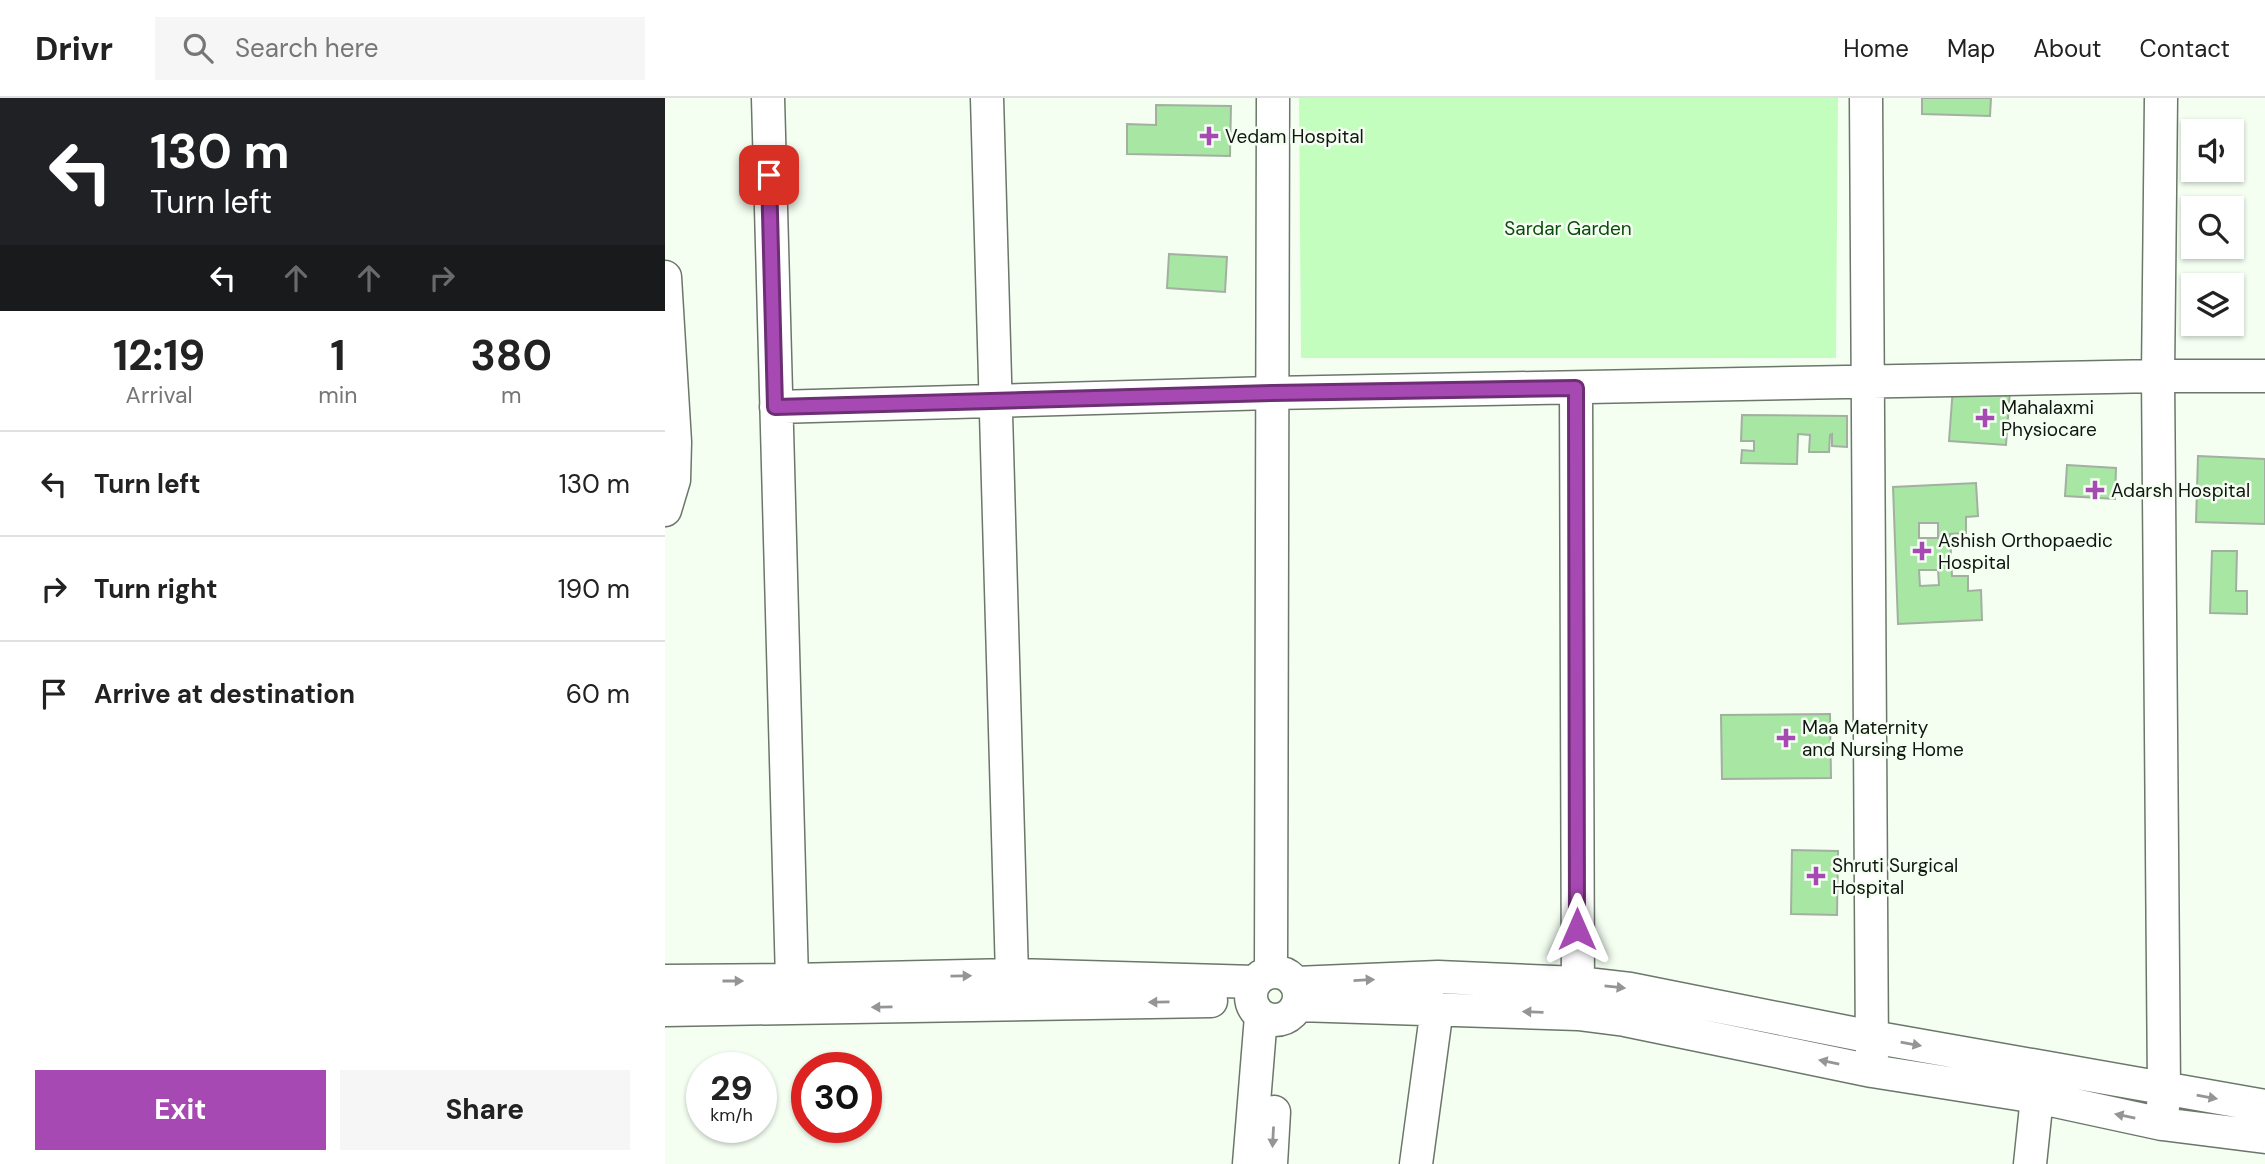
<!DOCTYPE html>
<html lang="en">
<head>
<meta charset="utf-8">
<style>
  body { margin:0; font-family:"DM Sans",sans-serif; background:#f6f6f6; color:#222; height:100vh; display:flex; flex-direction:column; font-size:26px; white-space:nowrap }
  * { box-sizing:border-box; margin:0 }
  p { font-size:23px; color:#767676 }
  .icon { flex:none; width:38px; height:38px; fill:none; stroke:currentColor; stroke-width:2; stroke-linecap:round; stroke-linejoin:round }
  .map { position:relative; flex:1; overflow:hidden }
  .sheet { display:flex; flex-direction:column; background:#fff; width:665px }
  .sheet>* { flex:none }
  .top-card { background:#202124; color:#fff; overflow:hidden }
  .buttons { position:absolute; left:1516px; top:21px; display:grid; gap:14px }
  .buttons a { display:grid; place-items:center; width:63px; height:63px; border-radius:0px; background:#fff; box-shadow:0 2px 5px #0004; font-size:35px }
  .speed { position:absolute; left:21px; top:954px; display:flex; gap:14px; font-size:35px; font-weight:700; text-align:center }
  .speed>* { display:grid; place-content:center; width:91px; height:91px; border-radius:50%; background:#fff; box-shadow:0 2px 5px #0004; line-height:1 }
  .speed small { font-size:18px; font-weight:400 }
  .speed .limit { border:10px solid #d22; background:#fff; color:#111 }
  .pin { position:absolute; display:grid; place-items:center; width:60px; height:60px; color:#fff; margin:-30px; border-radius:14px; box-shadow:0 4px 10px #0006 }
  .me { position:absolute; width:77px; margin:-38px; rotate:0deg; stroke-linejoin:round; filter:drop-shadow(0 0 5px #0008) }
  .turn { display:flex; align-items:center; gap:24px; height:147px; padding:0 35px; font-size:32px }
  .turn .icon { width:91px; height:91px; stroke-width:2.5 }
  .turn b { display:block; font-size:49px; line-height:60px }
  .lanes { display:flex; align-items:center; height:66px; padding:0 35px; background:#0003; justify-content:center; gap:35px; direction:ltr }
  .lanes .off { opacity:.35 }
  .eta { display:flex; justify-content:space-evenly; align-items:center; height:119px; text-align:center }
  .eta b { font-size:42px; font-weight:700; line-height:49px }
  .primary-button { display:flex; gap:14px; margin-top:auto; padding:14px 35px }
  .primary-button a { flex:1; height:80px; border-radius:0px; background:#a749b3; color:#fff; font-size:28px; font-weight:700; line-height:80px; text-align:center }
  .primary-button a+a { background:#f6f6f6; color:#222 }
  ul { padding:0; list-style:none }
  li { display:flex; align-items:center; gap:21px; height:105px; padding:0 35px; border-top:2px solid #e0e0e0 }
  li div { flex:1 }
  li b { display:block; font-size:26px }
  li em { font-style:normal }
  header { display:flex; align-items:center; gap:42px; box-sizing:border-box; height:98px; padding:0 35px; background:#fff; border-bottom:2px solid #e0e0e0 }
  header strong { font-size:33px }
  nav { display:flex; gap:38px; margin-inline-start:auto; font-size:24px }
  .search { width:490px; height:63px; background:#f6f6f6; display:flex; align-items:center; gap:18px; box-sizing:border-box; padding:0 24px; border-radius:0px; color:#767676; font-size:26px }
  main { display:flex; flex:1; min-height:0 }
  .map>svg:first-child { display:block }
  .green { fill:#c4febf }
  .building { fill:#a7e6a3; stroke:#a3b0a1; stroke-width:2; fill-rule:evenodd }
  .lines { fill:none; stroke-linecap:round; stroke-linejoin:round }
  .minor-casing { stroke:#6a7769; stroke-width:35 }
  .minor { stroke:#fff; stroke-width:32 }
  .oneway { fill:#949694 }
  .route-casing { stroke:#6d2f74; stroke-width:18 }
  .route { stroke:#a749b3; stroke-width:12 }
  .poi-dot { fill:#a749b3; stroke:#f4fff2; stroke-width:2.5 }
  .labels { text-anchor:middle; stroke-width:5; stroke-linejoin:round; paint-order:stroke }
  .poi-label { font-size:19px; fill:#111611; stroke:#f4fff2; text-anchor:start }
  .park-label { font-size:19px; fill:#094b0a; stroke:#f4fff2 }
</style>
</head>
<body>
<header>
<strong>Drivr</strong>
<div class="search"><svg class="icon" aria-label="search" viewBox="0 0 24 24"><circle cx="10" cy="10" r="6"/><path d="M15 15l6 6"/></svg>Search here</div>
<nav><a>Home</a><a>Map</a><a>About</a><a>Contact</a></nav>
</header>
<main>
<section class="sheet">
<div class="top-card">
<div class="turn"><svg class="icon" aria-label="left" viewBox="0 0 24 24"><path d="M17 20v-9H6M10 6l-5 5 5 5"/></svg><div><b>130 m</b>Turn left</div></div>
<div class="lanes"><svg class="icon" aria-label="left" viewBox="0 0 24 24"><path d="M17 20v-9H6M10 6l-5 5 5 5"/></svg><svg class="icon off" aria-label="ahead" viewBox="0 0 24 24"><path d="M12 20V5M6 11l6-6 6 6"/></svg><svg class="icon off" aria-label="ahead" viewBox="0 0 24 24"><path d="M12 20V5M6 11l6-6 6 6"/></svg><svg class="icon off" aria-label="right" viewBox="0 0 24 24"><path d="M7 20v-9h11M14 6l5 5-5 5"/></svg></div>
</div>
<div class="eta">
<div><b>12:19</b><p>Arrival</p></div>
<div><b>1</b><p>min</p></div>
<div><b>380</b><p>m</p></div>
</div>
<ul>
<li><svg class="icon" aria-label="left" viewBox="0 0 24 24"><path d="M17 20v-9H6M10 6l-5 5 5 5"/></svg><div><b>Turn left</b></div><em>130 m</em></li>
<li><svg class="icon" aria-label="right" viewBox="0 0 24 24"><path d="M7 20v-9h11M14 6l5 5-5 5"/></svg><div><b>Turn right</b></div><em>190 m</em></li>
<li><svg class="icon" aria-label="arrive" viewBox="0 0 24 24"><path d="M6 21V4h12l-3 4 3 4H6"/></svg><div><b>Arrive at destination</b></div><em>60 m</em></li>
</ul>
<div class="primary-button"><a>Exit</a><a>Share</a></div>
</section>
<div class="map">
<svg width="1600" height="1066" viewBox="0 0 1600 1066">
  <rect width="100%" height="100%" fill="#f4fff2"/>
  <path class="green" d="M634,0H1173L1171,260H636Z"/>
  <path class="building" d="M1257,0H1326L1325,18L1257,16Z
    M491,7L566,8L565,58L462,56V26L491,27Z
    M504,156L562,159L560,194L502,190Z
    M1288,289L1345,293L1341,347L1284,343Z
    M1077,317L1182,318V349L1167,348V336L1165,337L1164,354H1144L1145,337L1133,336L1132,366L1076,365L1077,352L1089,353V343H1076Z
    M1533,358L1600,361V426L1531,424Z
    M1402,367L1451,370L1450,401L1400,398Z
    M1311,385L1313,418L1301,419V435L1285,436L1287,478H1303V493L1316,492L1317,522L1233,526L1228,389ZM1254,425H1273V440H1254ZM1254,472H1273L1274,487L1255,488Z
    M1547,453H1572L1571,493H1582V516L1545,515Z
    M1165,616L1166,680L1057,681L1056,617Z
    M1127,752L1173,753L1172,817L1126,816Z"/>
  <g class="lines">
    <g class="minor-casing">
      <path id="minor" d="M103,0L127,882
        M322,0L347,877
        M1201,0L1207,958
        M1496,0L1493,278L1499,991L1497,1026
        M0,179L10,344L9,382L0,412
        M911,290L913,905
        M111,309L607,295L1493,278H1600
        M586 898a24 24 0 1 1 48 0a24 24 0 1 1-48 0Z
        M606,874L608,0
        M0,883L127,882L347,877L590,884
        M631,885L773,879L913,885L965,891L1207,939L1600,1008
        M633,907L913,916L960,922L1207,973L1372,999L1497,1026L1600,1039
        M0,912L546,903
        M584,1066L596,918
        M606,1066L609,1014
        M751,1066L772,910
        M1365,1066L1372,999"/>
    </g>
    <use href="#minor" class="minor"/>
  </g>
  <defs><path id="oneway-solid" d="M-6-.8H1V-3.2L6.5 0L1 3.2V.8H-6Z" transform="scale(1.75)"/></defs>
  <g class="oneway">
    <use href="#oneway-solid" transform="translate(296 878) rotate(-1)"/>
    <use href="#oneway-solid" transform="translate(699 882) rotate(-3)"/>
    <use href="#oneway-solid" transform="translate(68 883)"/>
    <use href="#oneway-solid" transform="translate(950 889) rotate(6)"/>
    <use href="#oneway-solid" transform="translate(494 904) rotate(179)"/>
    <use href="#oneway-solid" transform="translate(217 909) rotate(179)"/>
    <use href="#oneway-solid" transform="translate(868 914) rotate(-178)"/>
    <use href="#oneway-solid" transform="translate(1246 946) rotate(10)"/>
    <use href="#oneway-solid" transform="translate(1164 964) rotate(-168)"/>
    <use href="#oneway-solid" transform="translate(1542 999) rotate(10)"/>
    <use href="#oneway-solid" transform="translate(1460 1018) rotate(-168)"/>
    <use href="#oneway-solid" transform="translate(608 1039) rotate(93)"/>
  </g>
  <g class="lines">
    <g class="route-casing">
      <path id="route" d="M104,77L110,309L607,295L911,290L912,831"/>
    </g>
    <use href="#route" class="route"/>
  </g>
  <g class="poi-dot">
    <path d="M540.5 27.5h7v7h7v7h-7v7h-7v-7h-7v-7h7z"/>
    <path d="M1316.5 309.5h7v7h7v7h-7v7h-7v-7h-7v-7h7z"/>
    <path d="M1426.5 381.5h7v7h7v7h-7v7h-7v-7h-7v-7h7z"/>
    <path d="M1253.5 442.5h7v7h7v7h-7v7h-7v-7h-7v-7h7z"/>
    <path d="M1117.5 629.5h7v7h7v7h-7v7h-7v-7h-7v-7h7z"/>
    <path d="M1147.5 767.5h7v7h7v7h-7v7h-7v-7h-7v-7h7z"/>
  </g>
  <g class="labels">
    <g class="poi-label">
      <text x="560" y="45">Vedam Hospital</text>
      <text x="1336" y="316">Mahalaxmi<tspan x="1336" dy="22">Physiocare</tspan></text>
      <text x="1446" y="399">Adarsh Hospital</text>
      <text x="1273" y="449">Ashish Orthopaedic<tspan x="1273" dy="22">Hospital</tspan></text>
      <text x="1137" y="636">Maa Maternity<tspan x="1137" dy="22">and Nursing Home</tspan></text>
      <text x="1167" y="774">Shruti Surgical<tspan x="1167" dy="22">Hospital</tspan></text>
    </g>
    <g class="park-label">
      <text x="903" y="137">Sardar Garden</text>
    </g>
  </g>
</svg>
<div class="buttons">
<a><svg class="icon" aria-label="sound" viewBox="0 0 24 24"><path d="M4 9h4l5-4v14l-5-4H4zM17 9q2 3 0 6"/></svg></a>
<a><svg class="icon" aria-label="search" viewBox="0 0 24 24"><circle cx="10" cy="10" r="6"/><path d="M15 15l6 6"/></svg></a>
<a><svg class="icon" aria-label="layers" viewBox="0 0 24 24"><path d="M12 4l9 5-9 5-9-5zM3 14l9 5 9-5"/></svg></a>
</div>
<div class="speed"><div>29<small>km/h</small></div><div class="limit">30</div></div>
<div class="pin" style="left:104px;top:77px;background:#d93025"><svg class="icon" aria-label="arrive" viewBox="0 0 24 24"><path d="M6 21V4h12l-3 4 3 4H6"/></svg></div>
<svg class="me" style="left:912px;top:831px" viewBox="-20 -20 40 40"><path d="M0-17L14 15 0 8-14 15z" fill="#a749b3" stroke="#fff" stroke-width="4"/></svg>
</div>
</main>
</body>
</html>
